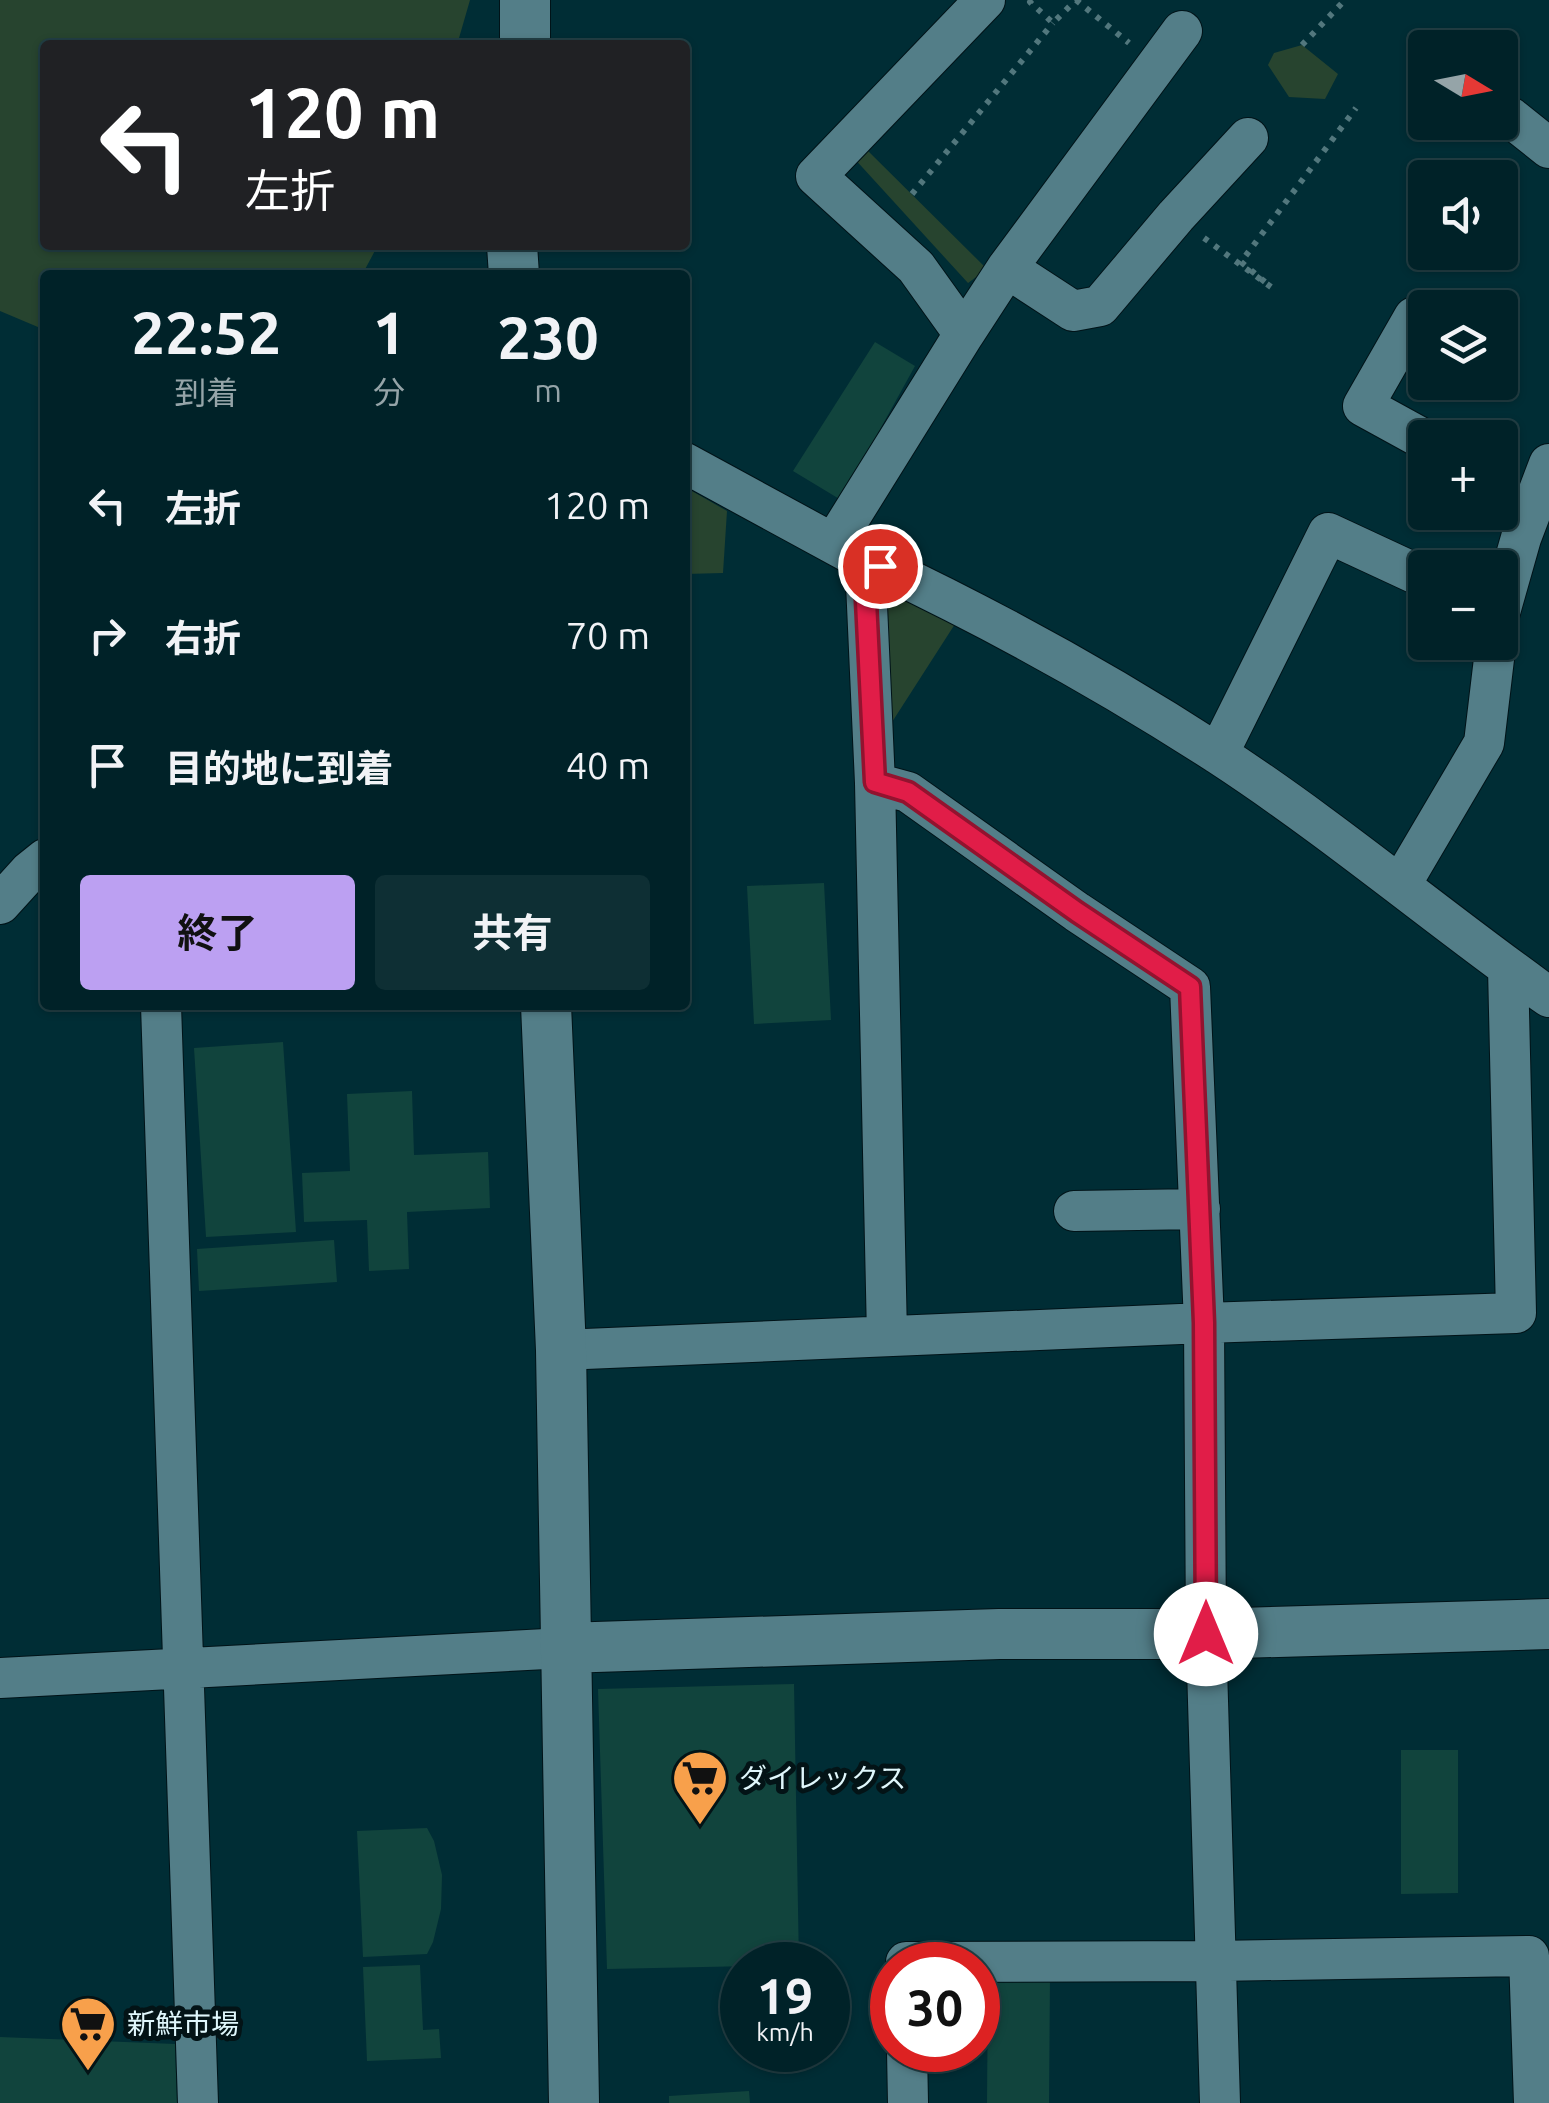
<!DOCTYPE html>
<html lang="ja">
<head>
<meta charset="utf-8">
<style>
  body { margin:0; font-family:Ubuntu,"Noto Sans JP",sans-serif; background:#0e2f34; color:#f1f3f6; height:100vh; display:flex; flex-direction:column; font-size:38px; white-space:nowrap }
  * { box-sizing:border-box; margin:0 }
  p { font-size:32px; color:#95a4a8 }
  .icon { flex:none; width:55px; height:55px; fill:none; stroke:currentColor; stroke-width:2; stroke-linecap:round; stroke-linejoin:round }
  .map { position:relative; flex:1; overflow:hidden }
  .side { position:absolute; left:40px; top:270px; width:650px; height:740px; display:flex; flex-direction:column; background:#002228; border-radius:10px; box-shadow:0 2px 8px #0004,0 0 0 2px #223f45 }
  .side>* { flex:none }
  .top-card { position:absolute; left:40px; top:40px; width:650px; height:210px; border-radius:10px; box-shadow:0 2px 8px #0004,0 0 0 2px #223f45; background:#202124; color:#fff; overflow:hidden }
  .needle { width:65px; rotate:100deg }
  .controls { position:absolute; left:1408px; top:30px; display:grid; gap:20px }
  .controls a { display:grid; place-items:center; width:110px; height:110px; border-radius:10px; background:#002228; box-shadow:0 2px 8px #0004,0 0 0 2px #223f45; font-size:50px }
  .speed { position:absolute; left:720px; top:1942px; display:flex; gap:20px; font-size:50px; font-weight:700; text-align:center }
  .speed>* { display:grid; place-content:center; width:130px; height:130px; border-radius:50%; background:#002228; box-shadow:0 2px 8px #0004,0 0 0 2px #223f45; line-height:1 }
  .speed small { font-size:25px; font-weight:400 }
  .speed .limit { border:15px solid #d22; background:#fff; color:#111 }
  .pin { position:absolute; display:grid; place-items:center; width:85px; height:85px; color:#fff; margin:-42px; border:5px solid #fff; border-radius:50%; box-shadow:0 2px 10px #0007 }
  .me { position:absolute; width:110px; margin:-55px; rotate:0deg; stroke-linejoin:round; filter:drop-shadow(0 0 8px #0008) }
  .turn { display:flex; align-items:center; gap:35px; height:210px; padding:0 40px; font-size:45px }
  .turn .icon { width:130px; height:130px; stroke-width:2.5 }
  .turn b { display:block; font-size:70px; line-height:85px }
  .eta { display:flex; justify-content:space-evenly; align-items:center; height:170px; text-align:center }
  .eta b { font-size:60px; font-weight:700; line-height:70px }
  .button { display:flex; gap:20px; margin-top:auto; padding:20px 40px }
  .button a { flex:1; height:115px; border-radius:10px; background:#bca0f2; color:#111; font-size:40px; font-weight:700; line-height:115px; text-align:center }
  .button a+a { background:#0e2f34; color:#f1f3f6 }
  ul { padding:0; list-style:none }
  li { display:flex; align-items:center; gap:30px; height:130px; padding:0 40px }
  li div { flex:1 }
  li b { display:block; font-size:38px }
  li em { font-style:normal }
  .map>svg:first-child { display:block }
  .green { fill:#27442f }
  .building { fill:#11443d }
  .lines { fill:none; stroke-linecap:round; stroke-linejoin:round }
  .minor-casing { stroke:#001318; stroke-width:42 }
  .tertiary-casing { stroke:#001318; stroke-width:52 }
  .path { stroke:#52777d; stroke-width:6; stroke-dasharray:5 8; stroke-linecap:butt }
  .minor { stroke:#537e88; stroke-width:40 }
  .tertiary { stroke:#537e88; stroke-width:50 }
  .route-casing { stroke:#92132f; stroke-width:25 }
  .route { stroke:#e11d48; stroke-width:18 }
  .labels { text-anchor:middle; stroke-width:10; stroke-linejoin:round; paint-order:stroke }
  .poi-label { font-size:28px; fill:#e0f7fc; stroke:#031316; text-anchor:start }
</style>
</head>
<body>
<div class="map">
<svg width="1549" height="2103" viewBox="0 0 1549 2103">
  <rect width="100%" height="100%" fill="#002d35"/>
  <path class="green" d="M0,0H470L457,45H45V245H378L362,275H45V330L0,311Z
    M1302,45L1338,74L1325,99L1289,97L1268,65L1274,53Z
    M863,146L987,269L968,283L852,156Z
    M685,487L727,511L723,573L685,574Z
    M897,590L955,624L885,733L881,602Z"/>
  <path class="building" d="M875,342L915,366L841,500L793,471Z
    M824,883L831,1020L754,1024L747,886Z
    M283,1042L296,1232L206,1237L194,1048Z
    M412,1091L414,1155L488,1152L490,1208L407,1212L409,1269L369,1271L367,1220L304,1222L302,1173L350,1171L347,1094Z
    M334,1240L337,1282L199,1291L197,1249Z
    M794,1684L799,1965L607,1969L598,1689Z
    M1401,1750H1458V1893L1401,1894Z
    M427,1828L434,1841L442,1875L441,1909L433,1942L427,1954L363,1957L357,1831Z
    M420,1965L423,2030L439,2029L441,2058L367,2061L363,1967Z
    M988,1976H1050L1049,2103H987Z
    M0,2037L175,2044L177,2103H0Z
    M749,2091L750,2103H669V2096Z"/>
  <g class="lines">
    <g class="minor-casing">
      <path id="minor" d="M1510,117L1549,148
        M1007,268L1073,311L1100,306L1176,216L1248,138
        M1414,317L1363,406L1425,440
        M964,334L1007,268L1182,31
        M685,463L865,561L880,566C996,621 1110,684 1218,754C1333,829 1438,918 1549,997
        M834,543L964,334L916,267L816,176L985,0
        M865,561L875,783L887,1336
        M1500,612L1521,538L1549,464
        M1218,754L1328,533L1425,578
        M875,783L908,792L1077,912L1190,987L1204,1323L1206,1634L1220,2103
        M1401,884L1484,743L1496,642
        M0,904L30,871L45,859
        M161,1005L198,2103
        M1074,1211L1200,1209
        M561,1350L1204,1323L1516,1313L1508,968
        M0,1678L565,1648
        M906,1965V1962L1215,1961L1529,1956L1534,2103
        M907,2050L908,2103"/>
    </g>
    <g class="tertiary-casing">
      <path id="tertiary" d="M525,45V0
        M512,245L514,275
        M546,1005L561,1350L574,2103
        M565,1648L999,1634H1206L1549,1624"/>
    </g>
    <path class="path" d="M1032,0L1030,2L1053,23L1076,0
      M1076,0L1129,43
      M1302,45L1345,0
      M912,194L1053,23
      M1204,238L1271,287L1241,262L1356,108"/>
    <use href="#minor" class="minor"/>
    <use href="#tertiary" class="tertiary"/>
  </g>
  <g class="lines">
    <g class="route-casing">
      <path id="route" d="M880,566L864,561L875,782L908,792L1077,912L1190,987L1204,1323L1206,1634"/>
    </g>
    <use href="#route" class="route"/>
  </g>
  <defs>
    <g id="supermarket-pin" transform="scale(2.875)"><path d="M0 17L-7.5 6A9.5 9.5 0 1 1 7.5 6Z" fill="#f8a04b" stroke="#031316"/><path d="M-6-5.5h2.5l.6 2H6L4.5 2H-2.5L-4.4-4H-6ZM-1.5 3.2a1.3 1.3 0 1 0 .1 0ZM3 3.2a1.3 1.3 0 1 0 .1 0Z" fill="#111"/></g>
  </defs>
  <g fill-rule="evenodd">
    <use href="#supermarket-pin" x="700" y="1778"/>
    <use href="#supermarket-pin" x="88" y="2024"/>
  </g>
  <g class="labels">
    <g class="poi-label">
      <text x="739" y="1788">ダイレックス</text>
      <text x="127" y="2034">新鮮市場</text>
    </g>
  </g>
</svg>
<div class="controls">
<a><svg class="needle" viewBox="-14 -14 28 28"><path d="M0-13l5 13h-10z" fill="#e53935"/><path d="M0 13l5-13h-10z" fill="#95a4a8"/></svg></a>
<a><svg class="icon" aria-label="sound" viewBox="0 0 24 24"><path d="M4 9h4l5-4v14l-5-4H4zM17 9q2 3 0 6"/></svg></a>
<a><svg class="icon" aria-label="layers" viewBox="0 0 24 24"><path d="M12 4l9 5-9 5-9-5zM3 14l9 5 9-5"/></svg></a>
<a>+</a>
<a>−</a>
</div>
<div class="speed"><div>19<small>km/h</small></div><div class="limit">30</div></div>
<div class="pin" style="left:880px;top:566px;background:#d93025"><svg class="icon" aria-label="arrive" viewBox="0 0 24 24"><path d="M6 21V4h12l-3 4 3 4H6"/></svg></div>
<svg class="me" style="left:1206px;top:1634px" viewBox="-20 -20 40 40"><circle r="19" fill="#fff"/><path d="M0-13L10 11 0 6-10 11z" fill="#e11d48"/></svg>
<div class="top-card">
<div class="turn"><svg class="icon" aria-label="left" viewBox="0 0 24 24"><path d="M17 20v-9H6M10 6l-5 5 5 5"/></svg><div><b>120 m</b>左折</div></div>
</div>
<section class="side">
<div class="eta">
<div><b>22:52</b><p>到着</p></div>
<div><b>1</b><p>分</p></div>
<div><b>230</b><p>m</p></div>
</div>
<ul>
<li><svg class="icon" aria-label="left" viewBox="0 0 24 24"><path d="M17 20v-9H6M10 6l-5 5 5 5"/></svg><div><b>左折</b></div><em>120 m</em></li>
<li><svg class="icon" aria-label="right" viewBox="0 0 24 24"><path d="M7 20v-9h11M14 6l5 5-5 5"/></svg><div><b>右折</b></div><em>70 m</em></li>
<li><svg class="icon" aria-label="arrive" viewBox="0 0 24 24"><path d="M6 21V4h12l-3 4 3 4H6"/></svg><div><b>目的地に到着</b></div><em>40 m</em></li>
</ul>
<div class="button"><a>終了</a><a>共有</a></div>
</section>
</div>
</body>
</html>
